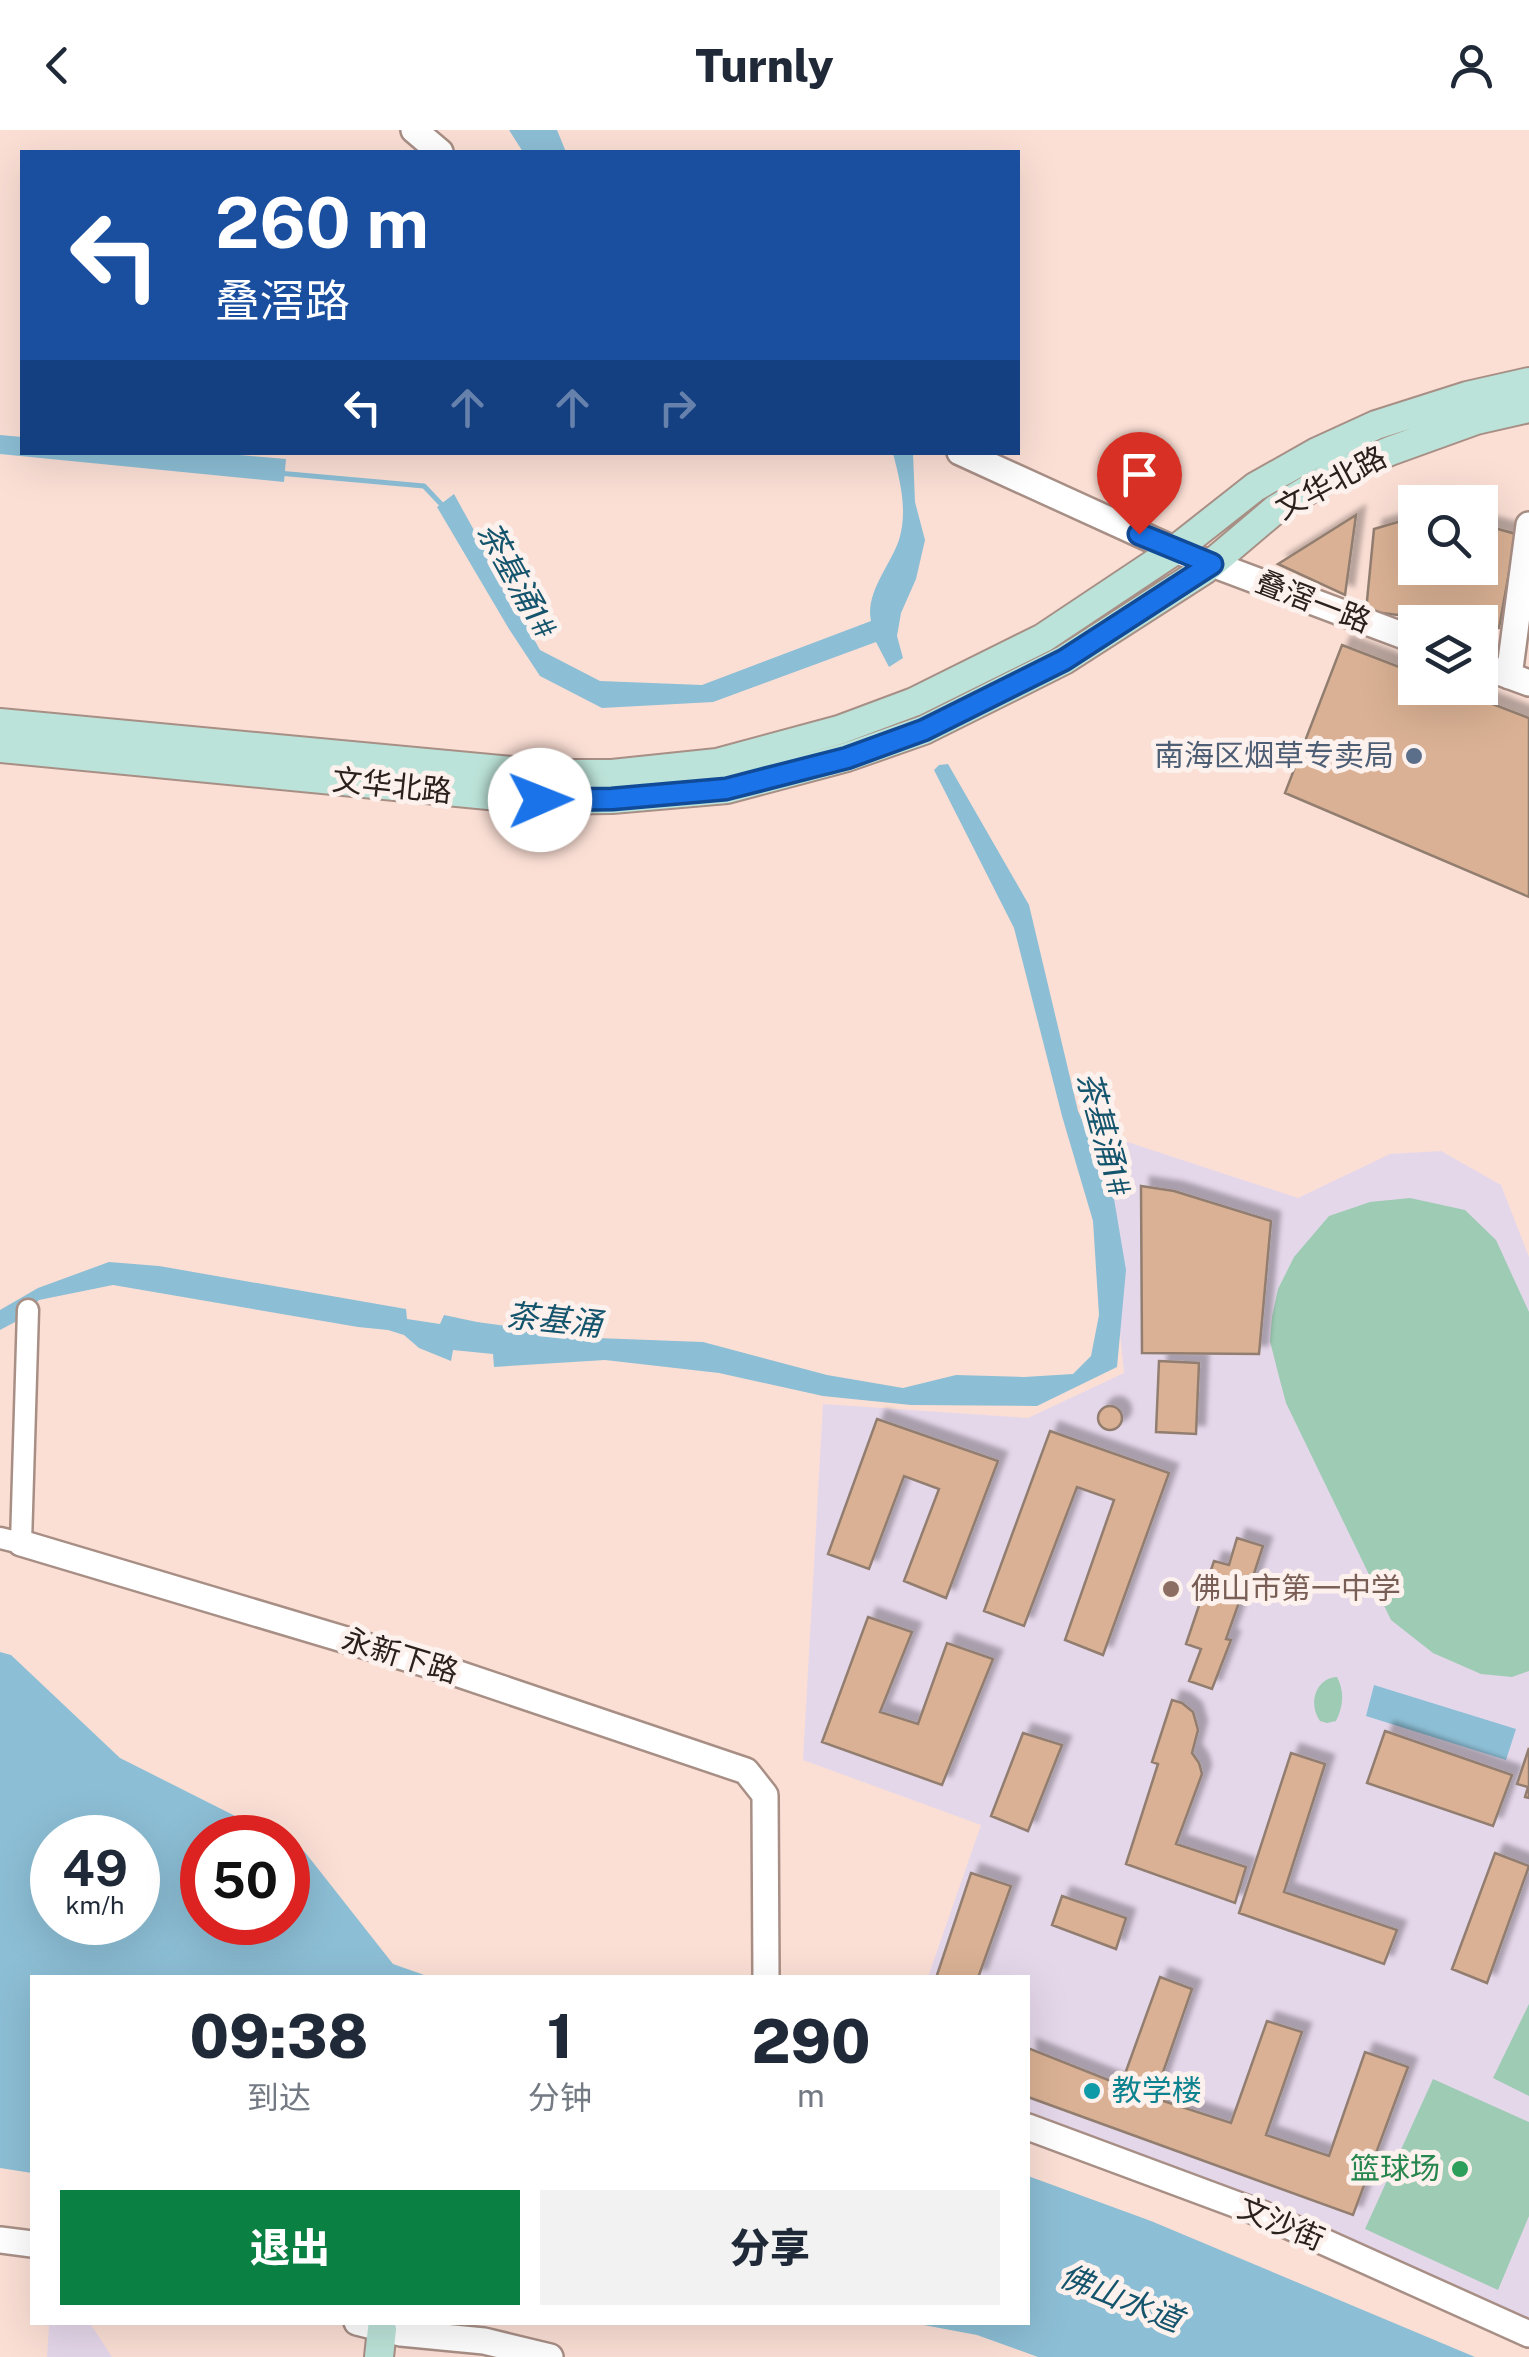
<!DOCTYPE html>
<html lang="zh">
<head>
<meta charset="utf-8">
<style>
  body { margin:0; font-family:"Public Sans","Noto Sans SC",sans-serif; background:#f2f2f3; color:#1f2937; height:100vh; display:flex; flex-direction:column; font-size:38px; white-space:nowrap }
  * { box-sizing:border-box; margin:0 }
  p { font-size:32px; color:#747a83 }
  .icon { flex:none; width:55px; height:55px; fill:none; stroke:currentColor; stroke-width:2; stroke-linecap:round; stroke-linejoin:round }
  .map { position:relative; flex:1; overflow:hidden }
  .details { position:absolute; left:30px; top:1845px; width:1000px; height:350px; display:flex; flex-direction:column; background:#fff; border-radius:0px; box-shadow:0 10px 40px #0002 }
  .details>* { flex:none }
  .hud { position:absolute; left:20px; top:20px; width:1000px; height:305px; border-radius:0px; box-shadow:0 10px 40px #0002; background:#1a4fa0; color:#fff; overflow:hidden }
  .tools { position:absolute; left:1398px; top:355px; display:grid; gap:20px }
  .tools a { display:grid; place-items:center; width:100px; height:100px; border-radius:0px; background:#fff; box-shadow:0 10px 40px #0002; font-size:50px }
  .speed { position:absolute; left:30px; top:1685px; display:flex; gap:20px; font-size:50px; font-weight:700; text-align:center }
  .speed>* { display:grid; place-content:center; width:130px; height:130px; border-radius:50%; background:#fff; box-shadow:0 10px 40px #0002; line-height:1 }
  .speed small { font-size:25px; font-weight:400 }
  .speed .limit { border:15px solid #d22; background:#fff; color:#111 }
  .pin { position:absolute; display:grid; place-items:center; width:85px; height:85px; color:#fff; margin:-102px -42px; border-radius:50% 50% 50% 0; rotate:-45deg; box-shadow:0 0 10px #0007 }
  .pin .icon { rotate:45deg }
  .me { position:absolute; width:110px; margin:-55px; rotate:89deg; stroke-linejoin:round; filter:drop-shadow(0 0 8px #0008) }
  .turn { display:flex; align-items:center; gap:35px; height:210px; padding:0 30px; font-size:45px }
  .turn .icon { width:130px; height:130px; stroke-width:2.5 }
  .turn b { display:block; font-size:70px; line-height:85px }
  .lanes { display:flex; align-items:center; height:95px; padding:0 30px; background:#0003; justify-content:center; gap:50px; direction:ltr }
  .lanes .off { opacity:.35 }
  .eta { display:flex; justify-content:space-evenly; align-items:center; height:170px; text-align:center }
  .eta b { font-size:60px; font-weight:800; line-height:70px }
  .action { display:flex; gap:20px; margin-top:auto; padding:20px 30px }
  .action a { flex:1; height:115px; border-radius:0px; background:#0b8043; color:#fff; font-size:40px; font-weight:800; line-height:115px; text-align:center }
  .action a+a { background:#f2f2f3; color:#1f2937 }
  header { display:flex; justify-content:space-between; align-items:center; height:130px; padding:0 30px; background:#fff; font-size:45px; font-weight:800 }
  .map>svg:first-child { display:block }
  .education { fill:#e5d7ea }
  .green { fill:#9dcbb3 }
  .water { fill:#8cbed5; fill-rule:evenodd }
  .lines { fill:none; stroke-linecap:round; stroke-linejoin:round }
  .stream { stroke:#8cbed5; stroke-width:5 }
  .building { fill:#dab194; stroke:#927e6f; stroke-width:2.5; filter:url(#shadow) }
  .minor-casing { stroke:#a88f86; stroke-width:25 }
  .tertiary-casing { stroke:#a88f86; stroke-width:30 }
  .secondary-casing { stroke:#a88f86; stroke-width:32 }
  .minor { stroke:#fff; stroke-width:20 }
  .tertiary { stroke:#fff; stroke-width:25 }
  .secondary { stroke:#bce3d9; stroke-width:28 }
  .route-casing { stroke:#114b97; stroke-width:25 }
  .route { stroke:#1a73e8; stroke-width:18 }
  .service-dot { fill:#5c6f8a; stroke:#fcf1ed; stroke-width:4 }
  .education-dot { fill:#8d6e63; stroke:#fcf1ed; stroke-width:4 }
  .culture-dot { fill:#0f9aa8; stroke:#fcf1ed; stroke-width:4 }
  .leisure-dot { fill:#2e9e5b; stroke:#fcf1ed; stroke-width:4 }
  .labels { text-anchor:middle; stroke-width:10; stroke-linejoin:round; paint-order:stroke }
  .street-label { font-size:30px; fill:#2a201c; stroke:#fcf1ed }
  .service-label { font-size:30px; fill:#4e5e75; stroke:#fcf1ed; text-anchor:end }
  .education-label { font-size:30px; fill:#785e54; stroke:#fcf1ed; text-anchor:start }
  .culture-label { font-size:30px; fill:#0d838f; stroke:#fcf1ed; text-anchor:start }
  .leisure-label { font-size:30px; fill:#27864d; stroke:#fcf1ed; text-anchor:end }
  .water-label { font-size:32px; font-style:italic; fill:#14546c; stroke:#fcf1ed }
</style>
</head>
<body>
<header><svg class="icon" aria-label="back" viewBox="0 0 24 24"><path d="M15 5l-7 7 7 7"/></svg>Turnly<svg class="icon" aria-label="person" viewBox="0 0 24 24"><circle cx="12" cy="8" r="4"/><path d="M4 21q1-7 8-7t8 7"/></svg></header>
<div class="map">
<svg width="1529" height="2227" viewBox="0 0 1529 2227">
  <defs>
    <filter id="shadow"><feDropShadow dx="9" dy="-9" stdDeviation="2.5" flood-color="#0004"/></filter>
  </defs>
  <rect width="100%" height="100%" fill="#fbdfd5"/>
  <path class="education" d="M1100,1003L1298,1068L1390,1024L1441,1021L1501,1055L1529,1127V2205L1028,1994V1848L928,1847L981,1695L803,1630L823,1274L1028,1288L1124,1243Z
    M35,2193H90L112,2227H47L49,2196Z"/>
  <path class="green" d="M1410,1068L1465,1080L1496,1110L1529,1182V1541L1512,1547L1481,1544L1433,1523L1391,1490L1286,1273L1277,1239L1270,1211L1272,1187L1278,1159L1294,1127L1329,1086L1370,1072Z
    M1337,1547C1345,1562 1343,1577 1336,1591L1327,1593L1320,1591C1308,1575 1315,1548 1337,1547Z
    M1529,1874V1966L1493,1948Z
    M1433,1949L1529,1992V2086L1498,2160L1365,2099Z"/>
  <path class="water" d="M509,0H557L566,22H523Z
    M0,305L22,307V322H206L286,329L284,352L0,324Z
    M893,323H913L915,372L925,410L916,449L901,483L897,506L903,528L889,537L876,512L713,572L602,578L540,546L509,499L437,377L454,364L540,520L600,551L702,555L871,491C865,463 890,436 899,410C908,380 900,351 893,323Z
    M948,634L1029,775L1078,981L1099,1026L1109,1039L1126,1140L1117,1237L1037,1276L911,1275L823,1266L719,1243L605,1230L494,1237L493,1224L453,1220L451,1231L419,1218L404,1205L388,1200L358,1197L113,1155L39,1170L15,1192L0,1200V1180L38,1158L109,1132L159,1136L406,1179L407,1189L440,1194L444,1185L477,1192L596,1208L703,1212L827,1245L903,1258L956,1245L1024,1247L1073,1244L1091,1226L1099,1185L1093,1091L1062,986L1014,798L934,640L939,635Z
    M0,1522L11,1525L120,1628L277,1707L202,1708V1792H288V1713L304,1721L393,1834L430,1847L32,1848V2043L0,2038ZM52,1708H138V1792H52Z
    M1374,1555L1516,1599L1506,1630L1366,1586Z
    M1028,2046L1151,2091L1475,2227H1038L977,2205L913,2193L1028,2192Z"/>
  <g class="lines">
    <path class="stream" d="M278,343L424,356L443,376"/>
  </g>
  <path class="building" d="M1356,385L1345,465L1278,434Z
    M1415,387V438H1480V394L1516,404L1499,498L1480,496V492H1453L1366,481L1374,399Z
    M1342,515L1415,543V558H1451L1529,588V767L1285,663Z
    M1141,1056L1174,1061L1271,1091L1259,1224L1142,1223Z
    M1159,1231L1199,1233L1196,1304L1156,1302Z
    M1098 1288a12 12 0 1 1 24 0a12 12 0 1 1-24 0Z
    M877,1289L998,1331L946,1468L904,1451L939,1359L904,1346L869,1439L828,1424Z
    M1050,1301L1169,1343L1103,1525L1065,1510L1114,1370L1077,1357L1024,1496L984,1481Z
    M1237,1408L1263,1416L1248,1462L1243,1461L1226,1509L1231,1510L1212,1559L1189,1551L1201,1519L1186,1514L1214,1431L1229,1435Z
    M868,1487L912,1502L880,1582L918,1594L947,1513L993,1529L942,1655L822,1612Z
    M1172,1570L1182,1573L1193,1582L1198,1600L1192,1623L1199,1633L1202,1644L1176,1714L1246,1737L1235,1773L1126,1734L1158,1634L1152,1632Z
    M1385,1601L1512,1645L1493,1696L1367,1653Z
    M1023,1603L1062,1615L1028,1701L991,1686Z
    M1529,1618V1668L1525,1667L1528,1657L1517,1654Z
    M1291,1623L1325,1634L1284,1762L1397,1800L1384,1834L1239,1783Z
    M1495,1723L1529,1736L1487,1853L1452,1839Z
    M971,1743L1011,1756L978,1848H936Z
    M1062,1766L1126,1788L1116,1819L1052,1795Z
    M1160,1847L1192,1859L1154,1968L1231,1993L1267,1891L1302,1902L1266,2005L1329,2026L1365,1922L1408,1937L1353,2085L1028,1967V1918L1121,1955Z"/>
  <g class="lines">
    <g class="minor-casing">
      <path id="minor" d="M0,1408L21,1413L28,1180"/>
    </g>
    <g class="tertiary-casing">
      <path id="tertiary" d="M414,0L440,22
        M960,322L1175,420L1415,510
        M1480,535L1529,553
        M1509,546L1529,395
        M21,1413L450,1541L746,1641L765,1665L766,1848
        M1028,1997L1262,2084L1529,2204
        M0,2110L32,2114
        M357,2192L401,2203L484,2211L550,2227"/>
    </g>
    <g class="secondary-casing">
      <path id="secondary" d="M0,593L544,644H612L717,633L839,600L914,572L1043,508L1175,420L1255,357L1317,322L1376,295L1467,266L1529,252
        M0,618L540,670L612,669L727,659L847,627L924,600L1064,530L1204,440L1276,379L1333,345L1390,321L1476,290L1529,278
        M379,2227L382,2199"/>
    </g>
    <use href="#minor" class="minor"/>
    <use href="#tertiary" class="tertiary"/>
    <use href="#secondary" class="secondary"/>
  </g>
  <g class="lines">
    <g class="route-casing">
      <path id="route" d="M540,670L612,669L726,659L847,628L924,600L1064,530L1212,434L1139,404"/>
    </g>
    <use href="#route" class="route"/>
  </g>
  <circle class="service-dot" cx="1414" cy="626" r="10"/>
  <circle class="education-dot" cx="1171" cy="1459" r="10"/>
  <circle class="culture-dot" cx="1092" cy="1961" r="10"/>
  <circle class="leisure-dot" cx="1460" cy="2039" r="10"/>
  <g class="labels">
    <g class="street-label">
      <text transform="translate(1331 353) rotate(-28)" y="10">文华北路</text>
      <text transform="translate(1313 472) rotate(21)" y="10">叠滘一路</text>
      <text transform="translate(392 656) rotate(6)" y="10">文华北路</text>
      <text transform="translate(400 1526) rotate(17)" y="10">永新下路</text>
      <text transform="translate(1281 2094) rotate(23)" y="10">文沙街</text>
    </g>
    <g class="service-label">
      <text x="1394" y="636">南海区烟草专卖局</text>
    </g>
    <g class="education-label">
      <text x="1191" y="1469">佛山市第一中学</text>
    </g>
    <g class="culture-label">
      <text x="1112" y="1971">教学楼</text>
    </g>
    <g class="leisure-label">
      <text x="1440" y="2049">篮球场</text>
    </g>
    <g class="water-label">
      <text transform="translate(517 450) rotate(61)" y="11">茶基涌1#</text>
      <text transform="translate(1104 1004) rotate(75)" y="11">茶基涌1#</text>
      <text transform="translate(554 1190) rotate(6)" y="11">茶基涌</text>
      <text transform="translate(1121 2168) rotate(22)" y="11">佛山水道</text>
    </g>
  </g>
</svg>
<div class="tools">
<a><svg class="icon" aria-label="search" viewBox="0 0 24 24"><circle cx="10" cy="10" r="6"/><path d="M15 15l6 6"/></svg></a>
<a><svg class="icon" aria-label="layers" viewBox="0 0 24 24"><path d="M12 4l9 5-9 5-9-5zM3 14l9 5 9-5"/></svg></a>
</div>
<div class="speed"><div>49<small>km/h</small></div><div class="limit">50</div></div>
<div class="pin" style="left:1139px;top:404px;background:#d93025"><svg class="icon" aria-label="arrive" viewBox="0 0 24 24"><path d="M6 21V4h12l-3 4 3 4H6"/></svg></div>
<svg class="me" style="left:540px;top:670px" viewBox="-20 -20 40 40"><circle r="19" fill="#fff"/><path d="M0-13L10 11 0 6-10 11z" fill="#1a73e8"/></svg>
<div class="hud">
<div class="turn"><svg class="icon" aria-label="left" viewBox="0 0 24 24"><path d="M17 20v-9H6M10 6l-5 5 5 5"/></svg><div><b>260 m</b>叠滘路</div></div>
<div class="lanes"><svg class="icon" aria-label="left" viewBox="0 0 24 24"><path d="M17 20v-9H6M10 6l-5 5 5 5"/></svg><svg class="icon off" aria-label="ahead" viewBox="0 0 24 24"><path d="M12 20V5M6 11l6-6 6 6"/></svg><svg class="icon off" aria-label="ahead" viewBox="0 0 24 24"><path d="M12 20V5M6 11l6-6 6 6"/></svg><svg class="icon off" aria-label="right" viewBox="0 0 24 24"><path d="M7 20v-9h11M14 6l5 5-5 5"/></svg></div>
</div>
<section class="details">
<div class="eta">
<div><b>09:38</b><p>到达</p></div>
<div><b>1</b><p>分钟</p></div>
<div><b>290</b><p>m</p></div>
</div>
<div class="action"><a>退出</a><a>分享</a></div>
</section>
</div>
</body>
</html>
